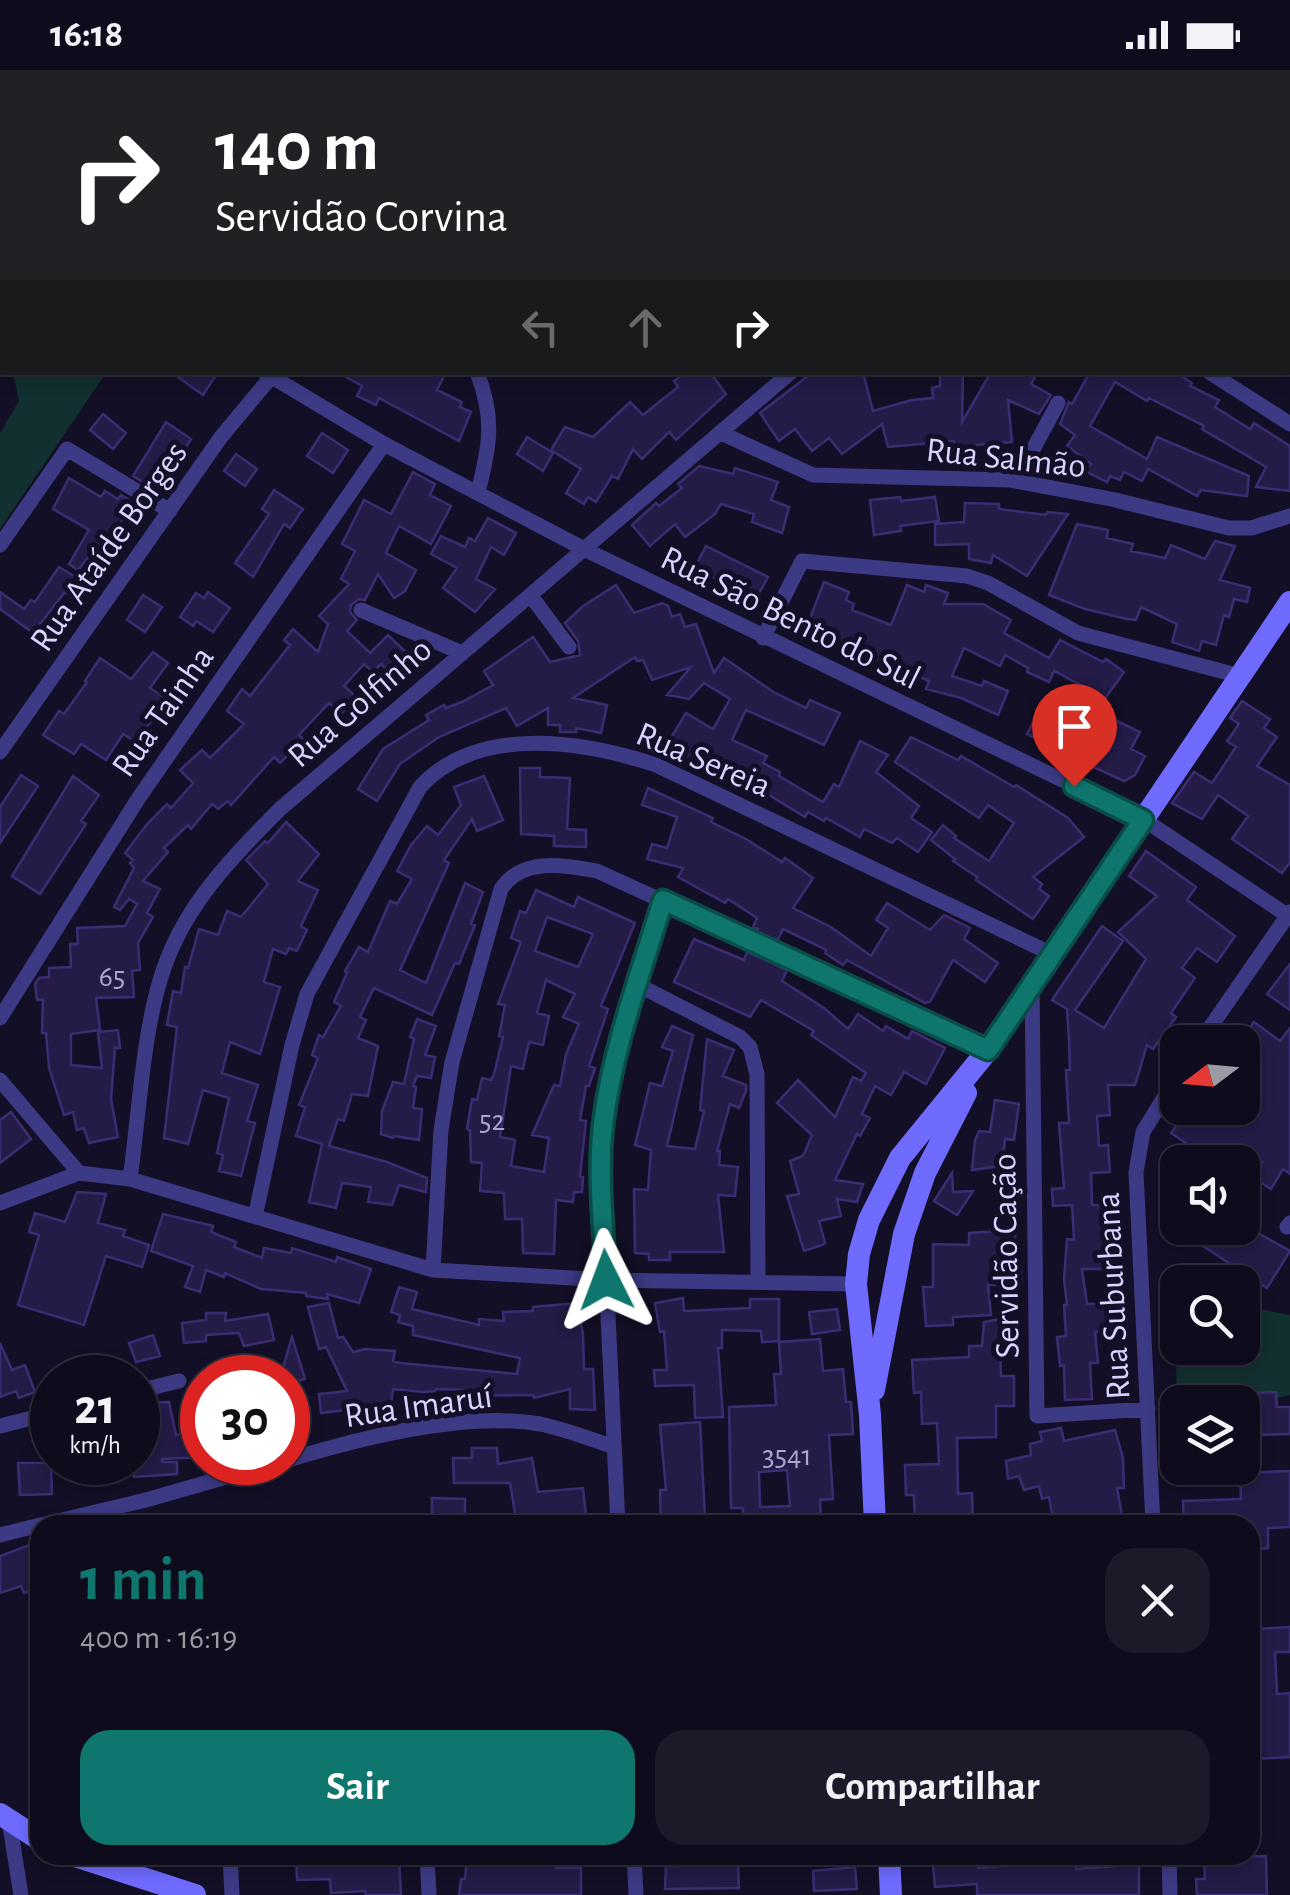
<!DOCTYPE html>
<html lang="pt">
<head>
<meta charset="utf-8">
<style>
  body { margin:0; font-family:"Alegreya Sans",sans-serif; background:#1c1929; color:#f1f3f6; height:100vh; display:flex; flex-direction:column; font-size:38px; white-space:nowrap }
  * { box-sizing:border-box; margin:0 }
  p { font-size:32px; color:#9b9ba3 }
  .icon { flex:none; width:55px; height:55px; fill:none; stroke:currentColor; stroke-width:2; stroke-linecap:round; stroke-linejoin:round }
  .map { position:relative; flex:1; overflow:hidden }
  .panel { position:absolute; left:30px; top:1445px; width:1230px; height:350px; display:flex; flex-direction:column; background:#0e0b1c; border-radius:30px; box-shadow:0 5px 15px #0003,0 0 0 2px #2e2b3b }
  .panel>* { flex:none }
  .hud { position:absolute; left:0px; top:0px; width:1290px; height:305px; box-shadow:0 5px 15px #0003,0 0 0 2px #2e2b3b; background:#202124; color:#fff; overflow:hidden }
  .needle { width:65px; rotate:254deg }
  .fabs { position:absolute; left:1160px; top:955px; display:grid; gap:20px }
  .fabs a { display:grid; place-items:center; width:100px; height:100px; border-radius:20px; background:#0e0b1c; box-shadow:0 5px 15px #0003,0 0 0 2px #2e2b3b; font-size:50px }
  .speed { position:absolute; left:30px; top:1285px; display:flex; gap:20px; font-size:50px; font-weight:700; text-align:center }
  .speed>* { display:grid; place-content:center; width:130px; height:130px; border-radius:50%; background:#0e0b1c; box-shadow:0 5px 15px #0003,0 0 0 2px #2e2b3b; line-height:1 }
  .speed small { font-size:25px; font-weight:400 }
  .speed .limit { border:15px solid #d22; background:#fff; color:#111 }
  .pin { position:absolute; display:grid; place-items:center; width:85px; height:85px; color:#fff; margin:-102px -42px; border-radius:50% 50% 50% 0; rotate:-45deg; box-shadow:0 0 10px #0007 }
  .pin .icon { rotate:45deg }
  .me { position:absolute; width:110px; margin:-55px; rotate:357deg; stroke-linejoin:round; filter:drop-shadow(0 0 8px #0008) }
  .turn { display:flex; align-items:center; gap:35px; height:210px; padding:0 50px; font-size:45px }
  .turn .icon { width:130px; height:130px; stroke-width:2.5 }
  .turn b { display:block; font-size:70px; line-height:85px }
  .lanes { display:flex; align-items:center; height:95px; padding:0 50px; background:#0003; justify-content:center; gap:50px; direction:ltr }
  .lanes .off { opacity:.35 }
  .round { display:grid; place-items:center; flex:none; width:105px; height:105px; border-radius:30px; background:#1c1929 }
  .overview { display:flex; align-items:center; justify-content:space-between; height:170px; padding:0 50px }
  h1 { font-size:60px; font-weight:600; line-height:75px; color:#0f766e }
  .action { display:flex; gap:20px; margin-top:auto; padding:20px 50px }
  .action a { flex:1; height:115px; border-radius:30px; background:#0f766e; color:#fff; font-size:40px; font-weight:600; line-height:115px; text-align:center }
  .action a+a { background:#1c1929; color:#f1f3f6 }
  .status { display:flex; justify-content:space-between; align-items:center; height:70px; padding:0 50px; background:#0e0b1c; direction:ltr }
  .status svg { height:28px; fill:currentColor }
  .map>svg:first-child { display:block }
  .green { fill:#12302f }
  .building { fill:#241b47; stroke:#3b2d73; stroke-width:2.5; fill-rule:evenodd }
  .lines { fill:none; stroke-linecap:round; stroke-linejoin:round }
  .street { stroke:#3d3a85; stroke-width:15 }
  .secondary { stroke:#6f6bff; stroke-width:22 }
  .route-casing { stroke:#0a4d48; stroke-width:25 }
  .route { stroke:#0f766e; stroke-width:18 }
  .labels { text-anchor:middle; stroke-width:10; stroke-linejoin:round; paint-order:stroke }
  .number-label { font-size:30px; fill:#aca6d1 }
  .street-label { font-size:35px; fill:#d9d4ff; stroke:#130f26 }
</style>
</head>
<body>
<div class="status"><b>16:18</b><svg viewBox="0 0 49 12"><path d="M0 12V9h3v3zM5 12V6h3v6zM10 12V3h3v9zM15 12V0h3v12zM26 1h20v11H26zM47 4h2v5h-2z"/></svg></div>
<div class="map">
<svg width="1290" height="1825" viewBox="0 0 1290 1825">
  <rect width="100%" height="100%" fill="#130f26"/>
  <path class="green" d="M13,303H106L0,459V363L19,331Z
    M1177,1224L1178,1278H1242L1243,1236L1290,1245V1325L1243,1336L1242,1332H1178L1176,1350Z"/>
  <path class="building" d="M171,302H218L203,325Z
    M337,302H446L437,320L462,332L460,337L471,342L459,371L379,328L376,335L357,326L362,316Z
    M686,302H710L726,324L676,370L669,362L642,389L633,379L618,409L612,406L596,432L588,427L584,434L566,423L581,399L551,380L565,357L593,367L630,332L643,345L678,317L674,311Z
    M813,302H863L873,341L912,330L933,328L932,318L940,316V302H963L962,352L991,302H1038L1031,314L1051,325L1039,344L1008,330L1012,372L976,375V381L954,379V371L888,377L882,354L842,384L829,368L812,381L795,359L779,371L760,343Z
    M1090,302H1175L1192,313L1190,316L1219,330L1215,337L1250,359L1254,353L1290,376V421L1256,417L1266,397L1202,359L1204,356L1149,328L1147,331L1115,312L1090,356L1147,389L1157,367L1249,406L1247,426L1201,420L1197,426L1148,399L1142,411L1124,402L1120,410L1110,406L1107,412L1085,401L1091,394L1067,376L1075,365L1060,354L1069,332L1072,334Z
    M103,344L126,363L113,379L90,360Z
    M166,352L191,369L158,421L133,406Z
    M322,363L348,380L333,403L307,386Z
    M527,367L553,383L543,401L517,384Z
    M236,384L257,399L245,416L224,401Z
    M699,396L733,404L735,398L778,412L771,430L789,437L782,463L752,452L754,444L721,434L715,444L685,467L675,454L650,476L632,455L656,433L659,436L682,418L678,414Z
    M413,402L435,414L430,425L451,436L431,474L399,456L386,483L416,500L405,521L394,528L378,504L365,530L359,529L351,535L350,542L357,550L347,561L370,583L388,565L406,582L388,601L381,594L373,602L364,594L344,616L356,627L341,644L329,633L299,665L304,670L280,693L274,687L231,735L228,731L218,739L212,734L191,759L188,755L164,778L168,782L143,811L160,819L147,843L153,847L138,873L140,900L132,901L134,927L96,928L100,960L71,964V995L102,998L98,962L118,960L120,978H115L111,1029L118,1067L89,1073L84,1058L77,1060L73,1042L64,1045L49,998L46,963H42L43,930H37L35,914L39,908L49,907V898L71,897L70,874H78L77,858L125,856L137,834L129,829L120,840L114,837L134,798L130,793L133,790L125,783L148,753L167,734L171,738L193,713L180,700L202,680L210,688L244,654L227,641L242,619L250,626L290,575L284,570L293,559L318,582L328,554L319,546L349,514L341,509L355,481L342,474L364,430L391,444Z
    M69,408L101,427L105,421L118,429L121,425L141,437L132,452L125,447L105,474L101,472L78,500L69,494L89,460L53,439Z
    M274,420L303,439L290,458L284,454L253,507L235,493L269,444L262,439Z
    M900,427L901,431L935,427L939,451L900,456L901,461L874,465L870,430Z
    M965,433L999,434V439L1046,445L1047,442L1068,444L1027,506L993,485L991,493L969,489V474L935,475V454L964,452Z
    M488,448L516,463L504,485L491,477L476,509L495,519L475,542L443,518L457,498L431,484L441,466L465,477L469,468L475,471Z
    M1077,454L1108,460L1107,468L1133,474L1131,481L1165,488L1171,475L1205,489L1215,471L1235,476L1220,510L1250,518L1247,532L1234,529L1229,547L1224,545L1216,575L1202,571L1199,581L1172,572L1177,554L1141,537L1136,550L1127,549L1085,539L1049,525Z
    M706,476L768,507L755,531L695,497Z
    M59,497L79,509L68,524L65,522L33,563L0,539V522L24,539L31,530L35,532Z
    M824,512L849,522L846,530L854,534L852,540L891,555L907,515L924,522L926,515L948,523L944,534H983L1011,550L1004,563L1049,588L1060,570L1103,592L1106,589L1124,602L1096,641L1140,662L1131,679L1145,686L1135,705L1124,711L1084,693L1092,677L1049,654L1040,671L1027,664L1044,631L1068,644L1086,618L1054,601L1049,612L1027,602L1028,598L1005,585L1000,596L964,578L952,606L982,616L984,611L1008,621L998,645L961,628L926,619L929,611L920,607L922,601L889,589L887,594L807,556Z
    M616,515L634,543L662,533L668,536L672,547L680,544L685,557L696,554L714,603L724,588L775,623L806,638L810,630L840,643L824,675L746,640L732,670L767,686L763,693L780,702L779,706L823,732L834,714L839,717L860,671L888,685L876,702L919,736L911,748L932,762L918,782L897,768L892,773L864,759L860,767L826,748L824,751L808,742L805,747L759,719L760,717L719,697L718,700L703,692L701,697L687,694L664,679L686,643L713,659L730,629L704,613L689,629L667,625L691,597L652,610L643,590L637,591L635,587L573,628L607,635L601,663L576,658V662H560V655H548V638L517,656L506,638L439,667L400,694L377,731L358,719L383,679L429,650L426,645L444,635L446,638L462,632L493,615L484,601L533,567L550,592L580,585L578,571L565,553L583,536Z
    M208,522L230,538L213,562L196,551L193,556L180,547L196,523L204,528Z
    M143,525L162,537L145,562L127,550Z
    M153,582L168,593L150,618L167,629L136,672L123,664L106,690L81,674L74,684L43,665L59,641L64,644L87,612L85,611L100,588L131,609Z
    M1242,631L1270,649L1264,658L1277,667L1257,696L1290,715V792L1282,803L1232,769L1248,746L1218,725L1202,749L1172,733L1194,702L1212,713L1236,677L1227,671L1239,654L1230,648Z
    M911,667L958,690L961,686L1014,717L1016,715L1068,748L1084,767L1033,807L1042,814L1039,819L1049,826L1033,849L976,810L977,807L953,791L955,789L931,770L943,755L956,766L954,768L989,791L1014,753L988,735L979,748L895,692Z
    M520,698H540V707L570,708L567,759L586,760V777L554,776V766L521,764Z
    M21,705L38,716L0,773V737Z
    M73,706L99,725L81,751L86,754L40,824L12,806Z
    M484,706L503,750L477,761L472,749L444,790L449,793L400,900L426,913L465,813L483,822L471,854L475,855L459,894L455,893L432,945L374,918L360,947L366,950L358,968L378,976L368,1026L352,1024L344,1051L338,1049L329,1076L387,1092L427,1108L426,1122L399,1115L392,1135L368,1132L371,1117L342,1113L336,1138L309,1132L322,1074L296,1066L305,1037L299,1035L318,988L312,985L319,965L323,967L341,936L334,932L347,903L345,901L359,877L368,882L390,831L397,834L412,809L397,801L411,775L427,756L438,765L461,735L454,717Z
    M648,718L713,748L711,752L746,769L782,792L785,788L813,808L793,838L831,857L871,886L888,858L876,850L887,833L930,860L944,845L970,858L964,869L998,893L985,912L953,890L930,932L925,933L847,890L843,895L825,883L826,880L783,859L777,871L757,862L758,859L753,857L757,848L728,829L725,833L678,807L683,798L647,789L652,774L667,778L677,747L642,735Z
    M286,752L319,784L298,811L318,820L301,856L307,860L297,881L289,878L286,884L273,879L264,912L280,917L260,984L230,972L222,1003L258,1015L247,1051L255,1053L241,1106L219,1101L223,1085L217,1083L229,1028L203,1020L188,1074L164,1068L177,957L167,955L173,921L181,923L185,897L188,898L199,859L218,865L227,841L241,847L268,814L246,790L265,771L268,773Z
    M1146,781L1196,817L1187,830L1235,866L1217,892L1197,878L1182,898L1195,908L1171,943L1176,947L1153,979L1147,975L1135,1015H1108L1110,1045L1097,1046L1099,1076L1108,1075L1110,1102L1091,1103L1092,1135H1115V1199H1082L1087,1234H1126L1127,1248L1105,1250L1106,1262H1095L1098,1293H1090L1092,1329L1065,1330L1064,1295L1060,1296L1057,1267L1066,1266L1064,1235H1067L1064,1209L1067,1169L1074,1170L1072,1135L1053,1136L1052,1119L1064,1118L1059,1053H1069L1066,1000H1070L1069,970L1067,939L1052,930L1102,856L1123,871L1075,940L1104,958L1146,889L1118,862L1157,826L1129,806Z
    M536,820L574,837L578,827L635,853L601,936L608,939L589,996L595,998L589,1016H586L580,1050L586,1051L580,1106L583,1107L582,1122H574L573,1132L556,1130L554,1184L523,1183L522,1149H505L504,1123L480,1121L482,1093L471,1092L470,1060L467,1059L472,1029L477,1030L482,1008L491,1010L494,1004L503,967L499,966L505,935L498,934L521,872L511,868L520,841L526,843ZM547,847L593,864L578,897L535,881ZM546,910L575,924L563,947L579,954L566,984L560,1016L554,1015L532,1065L549,1068L544,1102L511,1096L515,1070L500,1067L511,996L523,999L529,972L543,975L549,946L537,943Z
    M694,869L744,890L747,882L787,900L782,911L824,938L848,959L858,944L883,961L886,956L908,969L912,961L945,978L926,1014L904,1002L891,1025L875,1016L862,1044L870,1048L860,1066L857,1064L835,1110L863,1114L857,1132L837,1129L841,1146L819,1151L825,1173L822,1175L804,1181L787,1126L799,1124L790,1091L803,1086L812,1065L777,1033L798,1010L835,1047L853,1007L861,1011L866,1003L811,965L814,961L761,930L750,947L674,912Z
    M1290,894V940L1267,924Z
    M417,949L436,956L425,985L435,987L431,1008L417,1006L413,1016L416,1017L413,1038L422,1039L419,1070L394,1066L393,1068L381,1064L382,1041L393,1012L404,1014L414,969L410,967Z
    M1254,952L1280,971L1290,958V1104L1283,1099L1271,1119L1252,1107L1262,1092H1173L1186,1073L1171,1063L1189,1038H1224L1233,1044L1238,1038H1242V1031L1252,1018L1242,1011V968Z
    M672,956L693,965L667,1076L695,1079L704,1041L700,1040L707,969L734,980L723,1006L746,1015V1021L739,1038L730,1034L717,1081H720L719,1095L738,1097L735,1126L718,1125L724,1182H670V1190H649V1184L635,1183L634,1119L648,1120L651,1080L635,1075L650,1013L662,1016L673,981L662,977Z
    M995,1030L1019,1034L1014,1070L1005,1069L1002,1096L972,1100L975,1070L979,1061L990,1062Z
    M11,1042L31,1069L0,1093V1050Z
    M952,1103L953,1122L973,1121L957,1145L934,1131Z
    M77,1122L106,1124L98,1153L125,1160L123,1166L149,1175L142,1197L106,1186L84,1255L18,1235L39,1165L29,1162L35,1143L65,1152Z
    M163,1144L213,1156L211,1162L236,1172L234,1177L262,1188L264,1178L291,1183L292,1178L336,1192L337,1187L371,1199L359,1233L327,1224L328,1229L306,1226V1223L261,1219L225,1203L224,1207L206,1200L200,1222L185,1217L193,1196L151,1181Z
    M1199,1158H1249L1290,1181L1267,1218L1192,1169Z
    M1015,1160V1196H1021V1215H988L991,1245L953,1247V1255L926,1256L923,1217H933V1174L969,1175V1163Z
    M399,1217L417,1222L412,1239L479,1255V1249L504,1251L503,1242L533,1241V1237L577,1233L583,1264L584,1299H593L595,1340L570,1339V1319L534,1328L533,1325L466,1326V1320L436,1319L435,1321L423,1322L393,1319L389,1348L354,1343L355,1339L321,1343L319,1324L347,1321L326,1277L319,1279L308,1237L329,1233L338,1268L343,1267L353,1282L365,1279L395,1281L393,1291L400,1293L517,1304L520,1288L413,1265V1256L398,1252L400,1245L391,1242Z
    M683,1228L684,1241L750,1238V1229H779V1271L762,1272L761,1261L722,1260V1278H718L723,1347L695,1348L694,1315L655,1316L654,1300H667L664,1261L660,1262L655,1233Z
    M837,1239L840,1260L812,1264L809,1242Z
    M206,1243H226L225,1251L268,1244L274,1270L244,1276L239,1263L206,1265V1271L184,1273L182,1253L206,1250Z
    M1001,1249L1002,1254L1010,1253L1011,1269L1000,1270L1001,1306H1014V1336H996V1367L957,1368L958,1424L972,1423L973,1455H915L914,1425H906L905,1395L939,1394L937,1353L922,1354L921,1322L914,1323L912,1290L969,1287V1276H982L984,1252Z
    M153,1265L160,1286L136,1292L129,1273Z
    M292,1267L305,1309L288,1314V1308H280Z
    M820,1269L823,1301L843,1299L846,1332H851L853,1364L829,1365L833,1429L820,1430L821,1455H743V1438H731L729,1337L776,1335L774,1304H781L779,1272ZM787,1400L790,1436L760,1437L759,1402Z
    M0,1273L12,1300L25,1295L35,1322L19,1328L16,1321L0,1327Z
    M1276,1322L1277,1337H1290V1364L1250,1365L1248,1323Z
    M169,1332L176,1365L202,1361V1387L162,1389V1392H177V1404L134,1407L133,1392H138V1333Z
    M700,1352L705,1448L688,1449V1455H661L660,1420H666L660,1355Z
    M1061,1358L1064,1371L1115,1360L1123,1388L1124,1418H1117L1123,1451L1121,1455H1054L1049,1427L1042,1429L1039,1416L1024,1420L1019,1406L1008,1409L1006,1391L1031,1385L1030,1374L1042,1371L1040,1362Z
    M472,1378H497L498,1394L532,1388L538,1422L583,1418L587,1455H517L510,1413H454L453,1388H472Z
    M18,1393H51L52,1424L20,1425Z
    M1290,1401V1457L1268,1458V1478L1254,1479L1250,1455H1184L1183,1431L1241,1429L1240,1403Z
    M432,1428L465,1429V1450L432,1448Z
    M40,1471V1518L24,1523L21,1516L0,1523V1486Z
    M1290,1557V1582H1275L1277,1624L1290,1623V1687L1250,1689V1590H1258L1257,1559Z
    M296,1785H389V1788H399L401,1825H366L365,1821L331,1823L330,1809L297,1810Z
    M467,1785H556V1798H581V1825H459L461,1809H465Z
    M1010,1785H1027L1028,1794L1076,1793V1799L1118,1796L1125,1792L1139,1794V1825H977V1814L935,1817L933,1795L951,1793V1788L976,1786L978,1798L1011,1795Z
    M1266,1786L1267,1825H1197L1196,1809H1205L1204,1787Z
    M679,1789H699V1795H738L739,1818L665,1819L666,1796H679Z
    M855,1797L857,1819L814,1821L813,1801Z"/>
  <g class="lines">
    <path class="street" d="M218,0L220,2
      M1073,0L1077,2
      M46,2L47,0
      M489,2L491,0
      M716,2L718,0
      M1092,2L1093,0
      M0,41L2,44
      M1288,138L1290,139
      M264,302L384,374L586,480L1143,749L1290,847
      M477,302C495,349 490,375 478,422
      M1209,302L1290,354
      M721,363L813,405L1010,410L1111,429L1229,458H1251L1290,446
      M1016,411L1058,333
      M0,475L67,379L170,441
      M531,526L569,577
      M361,540L462,583
      M763,568L802,491L967,506L988,513L1078,563L1240,606
      M0,682L221,367L271,307
      M638,915L740,967L750,977L757,1004L758,1212
      M1032,916L1037,1346L1148,1339
      M0,948L138,729L384,374
      M1200,972L1290,842
      M0,1010L79,1103
      M130,1109C139,1046 143,957 164,898C186,834 233,786 280,739L791,302
      M0,1133L79,1103L130,1109L433,1200L606,1210L856,1214
      M255,1147L292,975L307,924L420,717C478,654 583,671 656,695L1052,884
      M1287,1157L1290,1153
      M433,1200L441,1060L452,992L501,819C522,787 565,795 597,801L988,980
      M138,1321L179,1311
      M0,1356L52,1343
      M288,1390C360,1368 464,1341 540,1354C565,1359 590,1369 614,1377
      M41,1455L146,1430L278,1392
      M618,1455L601,1099C606,1006 637,918 663,830
      M1153,1455L1136,1102L1143,1062L1178,1005
      M0,1465L40,1455
      M9,1750L21,1825
      M230,1785L232,1825
      M427,1785L429,1825
      M634,1785L636,1825
      M1169,1785L1170,1825"/>
    <path class="secondary" d="M874,1320L904,1164L925,1103L966,1023
      M875,1455L870,1345L856,1214L859,1184L869,1150L900,1088L988,980L1290,532
      M0,1744L40,1770
      M72,1785L195,1825
      M889,1785L891,1825"/>
  </g>
  <g class="lines">
    <g class="route-casing">
      <path id="route" d="M606,1210C604,1159 597,1106 603,1055C612,979 641,903 663,830L988,980L1143,750L1074,716"/>
    </g>
    <use href="#route" class="route"/>
  </g>
  <g class="labels">
    <g class="number-label">
      <text x="112" y="916">65</text>
      <text x="492" y="1060">52</text>
      <text x="787" y="1395">3541</text>
    </g>
    <g class="street-label">
      <text transform="translate(1006 387) rotate(6)" y="12">Rua Salmão</text>
      <text transform="translate(108 476) rotate(-55)" y="12">Rua Ataíde Borges</text>
      <text transform="translate(791 547) rotate(26)" y="12">Rua São Bento do Sul</text>
      <text transform="translate(359 632) rotate(-41)" y="12">Rua Golfinho</text>
      <text transform="translate(162 641) rotate(-55)" y="12">Rua Tainha</text>
      <text transform="translate(704 689) rotate(23)" y="12">Rua Sereia</text>
      <text transform="translate(1005 1186) rotate(-91)" y="12">Servidão Cação</text>
      <text transform="translate(1112 1226) rotate(-93)" y="12">Rua Suburbana</text>
      <text transform="translate(418 1335) rotate(-8)" y="12">Rua Imaruí</text>
    </g>
  </g>
</svg>
<div class="fabs">
<a><svg class="needle" viewBox="-14 -14 28 28"><path d="M0-13l5 13h-10z" fill="#e53935"/><path d="M0 13l5-13h-10z" fill="#9b9ba3"/></svg></a>
<a><svg class="icon" aria-label="sound" viewBox="0 0 24 24"><path d="M4 9h4l5-4v14l-5-4H4zM17 9q2 3 0 6"/></svg></a>
<a><svg class="icon" aria-label="search" viewBox="0 0 24 24"><circle cx="10" cy="10" r="6"/><path d="M15 15l6 6"/></svg></a>
<a><svg class="icon" aria-label="layers" viewBox="0 0 24 24"><path d="M12 4l9 5-9 5-9-5zM3 14l9 5 9-5"/></svg></a>
</div>
<div class="speed"><div>21<small>km/h</small></div><div class="limit">30</div></div>
<div class="pin" style="left:1074px;top:716px;background:#d93025"><svg class="icon" aria-label="arrive" viewBox="0 0 24 24"><path d="M6 21V4h12l-3 4 3 4H6"/></svg></div>
<svg class="me" style="left:606px;top:1210px" viewBox="-20 -20 40 40"><path d="M0-17L14 15 0 8-14 15z" fill="#0f766e" stroke="#fff" stroke-width="4"/></svg>
<div class="hud">
<div class="turn"><svg class="icon" aria-label="right" viewBox="0 0 24 24"><path d="M7 20v-9h11M14 6l5 5-5 5"/></svg><div><b>140 m</b>Servidão Corvina</div></div>
<div class="lanes"><svg class="icon off" aria-label="left" viewBox="0 0 24 24"><path d="M17 20v-9H6M10 6l-5 5 5 5"/></svg><svg class="icon off" aria-label="ahead" viewBox="0 0 24 24"><path d="M12 20V5M6 11l6-6 6 6"/></svg><svg class="icon" aria-label="right" viewBox="0 0 24 24"><path d="M7 20v-9h11M14 6l5 5-5 5"/></svg></div>
</div>
<section class="panel">
<div class="overview"><div><h1>1 min</h1><p>400 m · 16:19</p></div><a class="round"><svg class="icon" aria-label="close" viewBox="0 0 24 24"><path d="M6 6l12 12M18 6L6 18"/></svg></a></div>
<div class="action"><a>Sair</a><a>Compartilhar</a></div>
</section>
</div>
</body>
</html>
